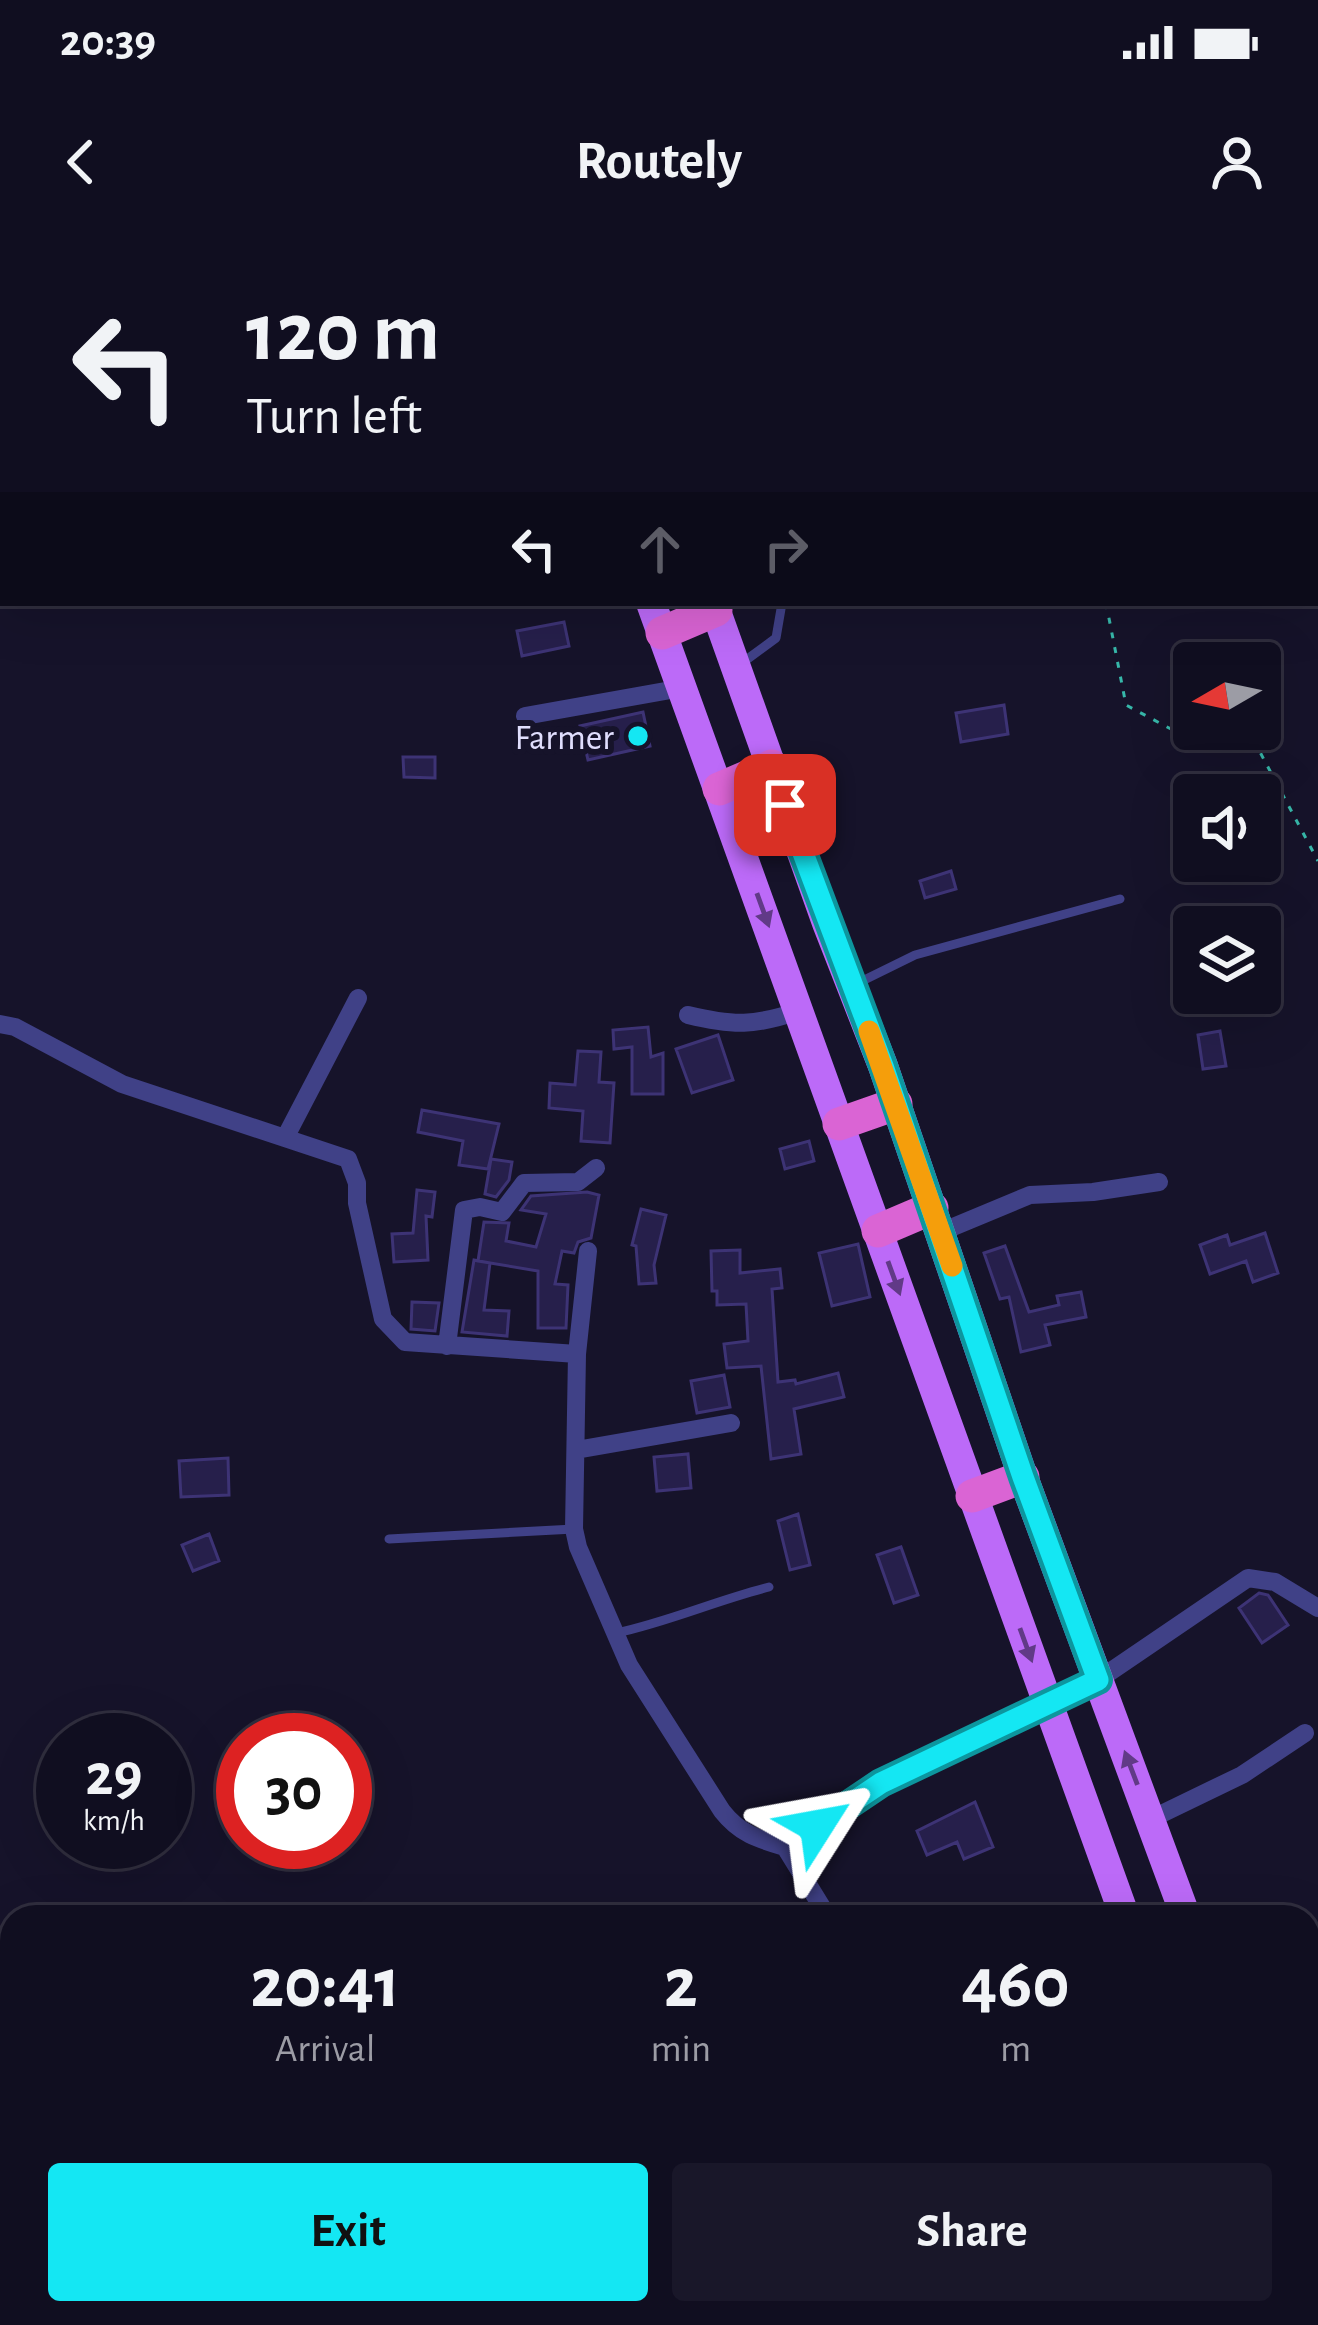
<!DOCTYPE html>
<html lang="en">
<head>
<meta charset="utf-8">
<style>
  body { margin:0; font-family:"Alegreya Sans",sans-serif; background:#191729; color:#f1f3f6; height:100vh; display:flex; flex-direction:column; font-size:45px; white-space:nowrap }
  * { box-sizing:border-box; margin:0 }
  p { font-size:39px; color:#9c9ca5 }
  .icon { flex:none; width:66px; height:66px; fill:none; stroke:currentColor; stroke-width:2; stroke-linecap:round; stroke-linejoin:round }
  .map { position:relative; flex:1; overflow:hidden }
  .sheet { position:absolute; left:0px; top:1665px; width:1320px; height:420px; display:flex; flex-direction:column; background:#100e20; border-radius:36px 36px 0 0; box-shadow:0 12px 48px #0002,0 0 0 3px #302e3e }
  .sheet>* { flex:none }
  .hud { position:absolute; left:0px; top:0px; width:1320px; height:366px; box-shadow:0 12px 48px #0002,0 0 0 3px #302e3e; background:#100e20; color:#f1f3f6; overflow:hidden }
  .needle { width:78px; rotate:261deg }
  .controls { position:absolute; left:1173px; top:402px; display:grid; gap:24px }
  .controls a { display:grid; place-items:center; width:108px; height:108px; border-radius:12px; background:#100e20; box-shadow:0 12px 48px #0002,0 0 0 3px #302e3e; font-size:60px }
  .speed { position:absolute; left:36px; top:1473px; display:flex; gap:24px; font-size:60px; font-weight:700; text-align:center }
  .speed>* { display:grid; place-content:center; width:156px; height:156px; border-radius:50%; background:#100e20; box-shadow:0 12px 48px #0002,0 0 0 3px #302e3e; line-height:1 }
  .speed small { font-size:30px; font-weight:400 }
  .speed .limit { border:18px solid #d22; background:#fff; color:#111 }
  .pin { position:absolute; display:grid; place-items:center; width:102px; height:102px; color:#fff; margin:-51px; border-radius:24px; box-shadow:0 6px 18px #0006 }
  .me { position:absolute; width:132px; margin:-66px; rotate:56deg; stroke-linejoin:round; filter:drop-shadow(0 0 9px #0008) }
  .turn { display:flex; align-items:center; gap:42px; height:252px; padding:0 48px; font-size:54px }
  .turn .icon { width:156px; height:156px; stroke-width:2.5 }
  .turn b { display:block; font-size:84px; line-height:102px }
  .lanes { display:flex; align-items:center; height:114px; padding:0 48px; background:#0003; justify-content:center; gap:60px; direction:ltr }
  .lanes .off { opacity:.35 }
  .eta { display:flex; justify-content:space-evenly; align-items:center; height:204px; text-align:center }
  .eta b { font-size:72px; font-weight:700; line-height:84px }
  .primary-button { display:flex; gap:24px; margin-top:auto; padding:24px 48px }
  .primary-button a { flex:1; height:138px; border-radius:12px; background:#14e7f3; color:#111; font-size:48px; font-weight:700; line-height:138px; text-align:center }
  .primary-button a+a { background:#191729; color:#f1f3f6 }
  .status { display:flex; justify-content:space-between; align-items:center; height:84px; padding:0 60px; background:#100e20; direction:ltr }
  .status svg { height:33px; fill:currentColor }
  header { display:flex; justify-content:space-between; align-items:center; height:156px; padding:0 48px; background:#100e20; font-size:54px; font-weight:700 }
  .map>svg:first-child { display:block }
  .building { fill:#261f4b; stroke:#3d3375; stroke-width:3 }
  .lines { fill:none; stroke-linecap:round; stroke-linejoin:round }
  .path { stroke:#37b8aa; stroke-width:3; stroke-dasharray:6 9; stroke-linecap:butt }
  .service { stroke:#404187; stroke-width:9 }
  .minor { stroke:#404187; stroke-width:18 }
  .primary { stroke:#bc6af8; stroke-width:30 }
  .trunk { stroke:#da64d4; stroke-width:33 }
  .oneway { fill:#613a87 }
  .route-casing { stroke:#0d969e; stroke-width:30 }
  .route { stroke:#14e7f3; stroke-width:21 }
  .slow { stroke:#f59e0b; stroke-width:21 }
  .poi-dot { fill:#14e7f3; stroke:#16132a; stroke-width:4.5 }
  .labels { text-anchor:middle; stroke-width:12; stroke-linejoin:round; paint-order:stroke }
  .poi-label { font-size:36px; fill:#e0defd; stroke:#16132a; text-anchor:end }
</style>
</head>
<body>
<div class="status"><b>20:39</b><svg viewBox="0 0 49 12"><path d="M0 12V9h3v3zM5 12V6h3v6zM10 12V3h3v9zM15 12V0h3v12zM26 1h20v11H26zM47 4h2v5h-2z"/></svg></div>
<header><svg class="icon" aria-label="back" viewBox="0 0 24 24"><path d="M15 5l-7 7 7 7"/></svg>Routely<svg class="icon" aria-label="person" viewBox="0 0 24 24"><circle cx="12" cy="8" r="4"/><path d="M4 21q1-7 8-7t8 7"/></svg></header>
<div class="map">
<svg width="1318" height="2085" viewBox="0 0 1318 2085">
  <rect width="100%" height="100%" fill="#16132a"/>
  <path class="building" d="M564,382L569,406L522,416L517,391Z
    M1004,465L1008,494L961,502L956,473Z
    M643,472L650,506L588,520L580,486Z
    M403,517H435V538L404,537Z
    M951,631L956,649L925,658L920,641Z
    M648,787L651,817L663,813V854H632V807L614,809L613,790Z
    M1220,791L1226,826L1203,829L1198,795Z
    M718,795L733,840L692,853L676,809Z
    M578,811L601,812L599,842L614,843L610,903L581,901L583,871L549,868L550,843L575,845Z
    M422,870L499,884L488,929L459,925L463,901L418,892Z
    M809,901L814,921L785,929L780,909Z
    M491,919L512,922L509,940L496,957L485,954Z
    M417,950L435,952L432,977L426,976L428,1020L394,1022L392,994L413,993Z
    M587,952L599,955L591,998L578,1002L574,1013L562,1011L555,1044L568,1045L566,1088H538V1031L478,1021L484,982L509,983L506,1001L536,1007L546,974L521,970L531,956Z
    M641,969L666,975L654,1025L656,1043L639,1044L636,1006L632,1005Z
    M1265,993L1278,1033L1253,1042L1246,1021L1210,1034L1200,1005L1227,995L1230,1005Z
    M858,1004L870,1057L832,1066L819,1013Z
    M1005,1006L1029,1072L1059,1065L1057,1056L1081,1052L1086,1077L1045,1085L1050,1105L1021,1112L1009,1057L1000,1059L984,1013Z
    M740,1010V1033L780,1029L782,1048L772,1049L778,1142L795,1140L796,1144L838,1133L844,1157L794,1169L801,1214L771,1219L761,1126L727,1128L724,1104L748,1101L746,1064L717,1065V1051H712L711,1011Z
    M474,1020L490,1023L484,1070L509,1071L507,1096L462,1092Z
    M412,1062L439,1063L435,1091L411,1089Z
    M724,1135L730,1167L697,1173L691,1141Z
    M688,1214L691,1248L657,1251L654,1217Z
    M228,1218L229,1255L181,1257L179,1221Z
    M798,1274L810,1325L790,1330L778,1281Z
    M209,1294L219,1321L193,1331L182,1305Z
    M901,1307L918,1355L894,1363L877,1315Z
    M1259,1353L1268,1355L1288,1385L1262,1403L1239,1368Z
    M975,1562L993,1607L964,1619L957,1602L927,1615L917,1591Z"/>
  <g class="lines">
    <path class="path" d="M1027,0L1028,3
      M1106,363L1126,465L1184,496L1253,499L1318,621"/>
    <path class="service" d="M742,423L776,398L782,363
      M856,744L915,715L1120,659
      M389,1299L574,1289
      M616,1393C668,1382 717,1360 769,1347"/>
    <path class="minor" d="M525,476L682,448
      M688,775C734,786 754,786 799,771
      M0,784L15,787L122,844L348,919L357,943V963L383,1079L405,1102L577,1114L574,1289L578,1307L629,1425L722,1571C740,1594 758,1599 785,1607L881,1543L1098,1440L1248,1338L1275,1342L1318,1368
      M285,898L358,758
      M941,992L1030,955L1093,952L1159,942
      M447,1106L464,970L480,967L502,972L524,943L578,942L596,928
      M577,1114L588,1011
      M576,1210L731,1183
      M1151,1579L1242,1535L1305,1493
      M785,1607L828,1677
      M706,2085L715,2073"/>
    <path class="primary" d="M520,0L521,3
      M579,0L580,3
      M651,363L1125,1677
      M713,363L827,683L883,826L1023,1237L1186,1677
      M1308,2017L1318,2044
      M1268,2073L1272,2085"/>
    <path class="trunk" d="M662,393L716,370
      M719,549L772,526
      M839,884L896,864
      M878,991L932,968
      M972,1256L1023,1237"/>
  </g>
  <defs><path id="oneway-solid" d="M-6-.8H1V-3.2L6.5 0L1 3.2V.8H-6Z" transform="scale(3)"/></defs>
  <g class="oneway">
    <use href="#oneway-solid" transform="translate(763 670) rotate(70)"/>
    <use href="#oneway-solid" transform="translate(894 1038) rotate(70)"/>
    <use href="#oneway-solid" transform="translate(1026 1405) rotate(70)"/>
    <use href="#oneway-solid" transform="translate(1131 1528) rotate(-111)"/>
  </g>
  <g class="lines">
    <g class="route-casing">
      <path id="route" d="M785,565L883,826L1023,1237L1098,1440L881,1543L817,1586"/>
    </g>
    <use href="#route" class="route"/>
    <path class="slow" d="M869,791L952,1026"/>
  </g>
  <circle class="poi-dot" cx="638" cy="496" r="12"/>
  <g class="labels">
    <g class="poi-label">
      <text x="614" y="509">Farmer</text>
    </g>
  </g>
</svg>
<div class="controls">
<a><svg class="needle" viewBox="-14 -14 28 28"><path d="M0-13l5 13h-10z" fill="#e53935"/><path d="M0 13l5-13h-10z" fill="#9c9ca5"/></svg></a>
<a><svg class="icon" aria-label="sound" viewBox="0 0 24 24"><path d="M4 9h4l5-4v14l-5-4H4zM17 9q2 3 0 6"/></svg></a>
<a><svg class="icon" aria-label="layers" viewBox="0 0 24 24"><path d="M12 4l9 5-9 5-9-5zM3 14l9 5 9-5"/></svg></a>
</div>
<div class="speed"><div>29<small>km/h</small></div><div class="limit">30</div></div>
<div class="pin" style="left:785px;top:565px;background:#d93025"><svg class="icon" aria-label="arrive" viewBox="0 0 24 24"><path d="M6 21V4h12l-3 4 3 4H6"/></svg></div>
<svg class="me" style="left:817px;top:1586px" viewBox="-20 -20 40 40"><path d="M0-17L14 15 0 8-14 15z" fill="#14e7f3" stroke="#fff" stroke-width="4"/></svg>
<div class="hud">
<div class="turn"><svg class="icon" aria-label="left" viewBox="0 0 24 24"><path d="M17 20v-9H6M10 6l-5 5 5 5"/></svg><div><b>120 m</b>Turn left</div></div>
<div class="lanes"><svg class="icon" aria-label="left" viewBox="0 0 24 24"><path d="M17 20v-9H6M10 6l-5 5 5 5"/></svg><svg class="icon off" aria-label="ahead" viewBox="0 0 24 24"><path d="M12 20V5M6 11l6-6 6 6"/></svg><svg class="icon off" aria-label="right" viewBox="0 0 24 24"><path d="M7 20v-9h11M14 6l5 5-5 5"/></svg></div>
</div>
<section class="sheet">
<div class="eta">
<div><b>20:41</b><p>Arrival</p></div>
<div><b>2</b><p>min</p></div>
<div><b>460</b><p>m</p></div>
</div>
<div class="primary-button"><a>Exit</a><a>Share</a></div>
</section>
</div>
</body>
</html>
